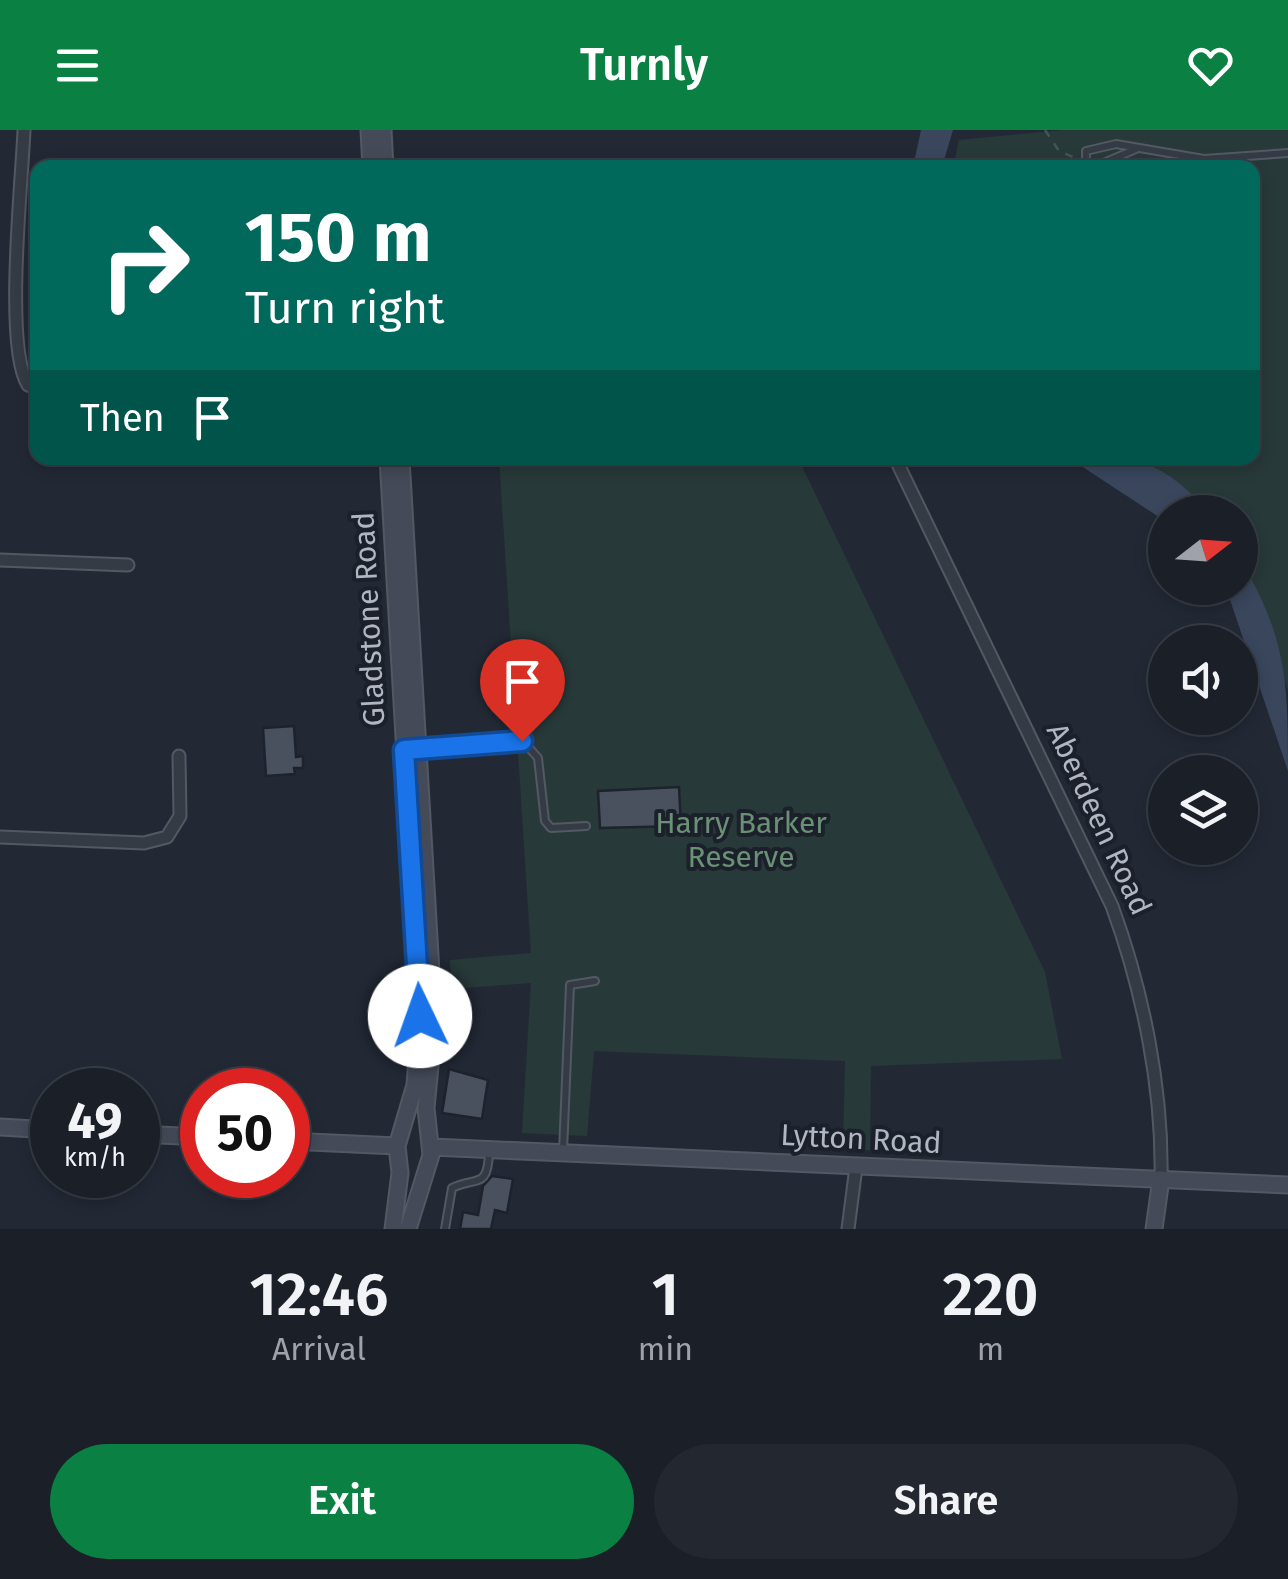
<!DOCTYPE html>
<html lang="en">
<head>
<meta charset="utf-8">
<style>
  body { margin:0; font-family:"Fira Sans",sans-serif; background:#232730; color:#f1f3f6; height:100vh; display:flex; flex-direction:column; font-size:38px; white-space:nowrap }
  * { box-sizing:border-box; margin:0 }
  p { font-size:32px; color:#9fa2a8 }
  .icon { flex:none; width:55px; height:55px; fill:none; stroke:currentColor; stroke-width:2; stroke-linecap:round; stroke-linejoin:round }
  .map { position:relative; height:1099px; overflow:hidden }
  .drawer { display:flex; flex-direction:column; background:#1a1f28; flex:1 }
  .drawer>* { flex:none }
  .top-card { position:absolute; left:30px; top:30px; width:1230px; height:305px; border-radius:20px; box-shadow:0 5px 15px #0003,0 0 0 2px #383d45; background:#00695c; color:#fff; overflow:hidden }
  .needle { width:65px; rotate:73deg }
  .controls { position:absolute; left:1148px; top:365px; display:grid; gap:20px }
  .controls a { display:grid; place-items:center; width:110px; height:110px; border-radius:50%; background:#1a1f28; box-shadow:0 5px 15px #0003,0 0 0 2px #383d45; font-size:50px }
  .speed { position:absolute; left:30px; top:938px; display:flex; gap:20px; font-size:50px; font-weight:700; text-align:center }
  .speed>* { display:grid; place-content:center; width:130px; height:130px; border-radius:50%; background:#1a1f28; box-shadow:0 5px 15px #0003,0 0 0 2px #383d45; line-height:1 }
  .speed small { font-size:25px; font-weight:400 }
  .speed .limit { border:15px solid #d22; background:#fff; color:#111 }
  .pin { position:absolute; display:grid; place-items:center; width:85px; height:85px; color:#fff; margin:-102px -42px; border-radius:50% 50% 50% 0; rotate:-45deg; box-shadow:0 0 10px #0007 }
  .pin .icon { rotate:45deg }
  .me { position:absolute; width:110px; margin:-55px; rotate:357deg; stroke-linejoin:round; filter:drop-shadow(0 0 8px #0008) }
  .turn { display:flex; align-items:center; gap:35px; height:210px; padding:0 50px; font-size:45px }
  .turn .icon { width:130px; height:130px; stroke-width:2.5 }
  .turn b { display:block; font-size:70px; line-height:85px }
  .then { display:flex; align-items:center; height:95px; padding:0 50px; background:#0003; gap:20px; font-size:38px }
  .eta { display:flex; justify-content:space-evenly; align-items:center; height:170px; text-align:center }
  .eta b { font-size:60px; font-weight:600; line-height:70px }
  .primary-button { display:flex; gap:20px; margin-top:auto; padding:20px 50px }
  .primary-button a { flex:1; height:115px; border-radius:60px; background:#0b8043; color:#fff; font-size:40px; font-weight:600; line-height:115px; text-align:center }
  .primary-button a+a { background:#232730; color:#f1f3f6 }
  header { display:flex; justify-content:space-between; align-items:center; height:130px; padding:0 50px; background:#0b8043; color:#fff; font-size:45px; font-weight:600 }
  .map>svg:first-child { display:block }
  .green { fill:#28393a }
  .water { fill:#39465c }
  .building { fill:#49505e; stroke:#1d222c; stroke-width:2.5 }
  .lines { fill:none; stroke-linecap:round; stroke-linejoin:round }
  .lane-casing { stroke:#535963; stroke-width:10 }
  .street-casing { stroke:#535963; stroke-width:15 }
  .secondary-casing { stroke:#535963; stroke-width:19 }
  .path { stroke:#465457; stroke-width:2.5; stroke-dasharray:8 8; stroke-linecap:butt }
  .lane { stroke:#353b45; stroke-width:6 }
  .street { stroke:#353b45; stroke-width:11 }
  .secondary { stroke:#444a58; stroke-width:15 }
  .route-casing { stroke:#114b97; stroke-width:25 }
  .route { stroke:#1a73e8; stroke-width:18 }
  .labels { text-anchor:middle; stroke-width:8; stroke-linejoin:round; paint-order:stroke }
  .street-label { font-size:30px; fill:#b0b6c2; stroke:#1b202a }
  .park-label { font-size:30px; fill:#6a9075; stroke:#1b202a }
</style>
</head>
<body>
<header><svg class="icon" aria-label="menu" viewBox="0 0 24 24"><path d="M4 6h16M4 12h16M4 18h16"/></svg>Turnly<svg class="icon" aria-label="heart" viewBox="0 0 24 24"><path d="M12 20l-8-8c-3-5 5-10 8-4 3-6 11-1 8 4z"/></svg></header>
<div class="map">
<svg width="1288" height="1099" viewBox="0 0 1288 1099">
  <rect width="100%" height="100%" fill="#222935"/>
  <path class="green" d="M1063,0H1288V560L1240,436V382H1204L1133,328H1252V38H953L959,10Z
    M499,328H798L1045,842L1062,929L871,936L870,1020L843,1019L845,931L594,921L587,1006L522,1003L531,853L451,859L450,830L531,823Z"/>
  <path class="water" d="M921,0H953L942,37H913Z
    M1069,328C1139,327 1160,329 1209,382H1165V391Z
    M1240,429C1287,508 1288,552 1288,641L1226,458H1240Z"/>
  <path class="building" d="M294,596L296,627L303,626V638H294L295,644L266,646L263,598Z
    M679,657L681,696L600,698L598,661Z
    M449,939L488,950L482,989L442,983Z
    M492,1046L513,1049L507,1083L495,1080L491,1099H460L463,1082L478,1085L483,1056Z"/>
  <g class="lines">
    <g class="lane-casing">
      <path id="lane" d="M1136,19L1094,37L1086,32V21L1116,14L1204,29L1288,23
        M420,618L523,611L538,628L545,691L551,698L586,696
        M563,1021L570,855L595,851
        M445,1099L452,1058C476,1046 488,1060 489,1022"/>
    </g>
    <g class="street-casing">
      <path id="street" d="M24,0C22,51 4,217 28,255L38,259
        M895,328L1112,776C1143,861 1163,959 1161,1049
        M0,430L128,435
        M0,707L144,713L167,707L180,686L179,626
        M848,1099L856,1037"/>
    </g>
    <g class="secondary-casing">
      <path id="secondary" d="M369,0L371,38
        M383,0L385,38
        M388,328L420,886L415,955L397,1016L400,1043L393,1099
        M401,328L434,894L426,978L431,1025L408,1099
        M0,997L52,1000
        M138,1004L202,1007
        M288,1011L397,1016
        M432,1017L1288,1055
        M1154,1099L1161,1049"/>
    </g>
    <path class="path" d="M1045,0L1059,21L1075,28"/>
    <use href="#lane" class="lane"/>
    <use href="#street" class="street"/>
    <use href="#secondary" class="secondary"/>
  </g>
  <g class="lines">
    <g class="route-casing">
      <path id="route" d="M420,886L404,620L522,611"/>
    </g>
    <use href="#route" class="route"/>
  </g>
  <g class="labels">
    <g class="street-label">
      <text transform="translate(369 489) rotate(-93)" y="10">Gladstone Road</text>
      <text transform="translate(1099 689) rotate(65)" y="10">Aberdeen Road</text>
      <text transform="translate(861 1009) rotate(3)" y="10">Lytton Road</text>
    </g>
    <g class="park-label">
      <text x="741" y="703">Harry Barker<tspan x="741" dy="34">Reserve</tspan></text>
    </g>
  </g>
</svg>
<div class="controls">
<a><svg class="needle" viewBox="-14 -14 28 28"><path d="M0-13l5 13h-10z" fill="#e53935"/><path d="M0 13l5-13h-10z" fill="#9fa2a8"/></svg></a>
<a><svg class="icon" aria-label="sound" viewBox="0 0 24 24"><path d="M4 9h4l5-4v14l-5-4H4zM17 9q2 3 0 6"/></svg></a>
<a><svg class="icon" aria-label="layers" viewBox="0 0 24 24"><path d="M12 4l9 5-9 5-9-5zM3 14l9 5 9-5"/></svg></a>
</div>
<div class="speed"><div>49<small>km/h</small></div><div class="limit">50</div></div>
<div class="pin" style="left:522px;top:611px;background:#d93025"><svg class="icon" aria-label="arrive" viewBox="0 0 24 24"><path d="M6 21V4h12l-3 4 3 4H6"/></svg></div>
<svg class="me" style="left:420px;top:886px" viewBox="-20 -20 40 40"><circle r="19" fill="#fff"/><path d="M0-13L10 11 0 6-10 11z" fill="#1a73e8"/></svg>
<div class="top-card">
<div class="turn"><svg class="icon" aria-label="right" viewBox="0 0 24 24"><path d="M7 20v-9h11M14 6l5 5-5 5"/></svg><div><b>150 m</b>Turn right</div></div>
<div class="then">Then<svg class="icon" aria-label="arrive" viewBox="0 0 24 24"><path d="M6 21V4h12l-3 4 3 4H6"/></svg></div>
</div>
</div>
<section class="drawer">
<div class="eta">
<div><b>12:46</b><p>Arrival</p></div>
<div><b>1</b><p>min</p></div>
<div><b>220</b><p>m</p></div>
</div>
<div class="primary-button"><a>Exit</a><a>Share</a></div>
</section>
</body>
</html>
